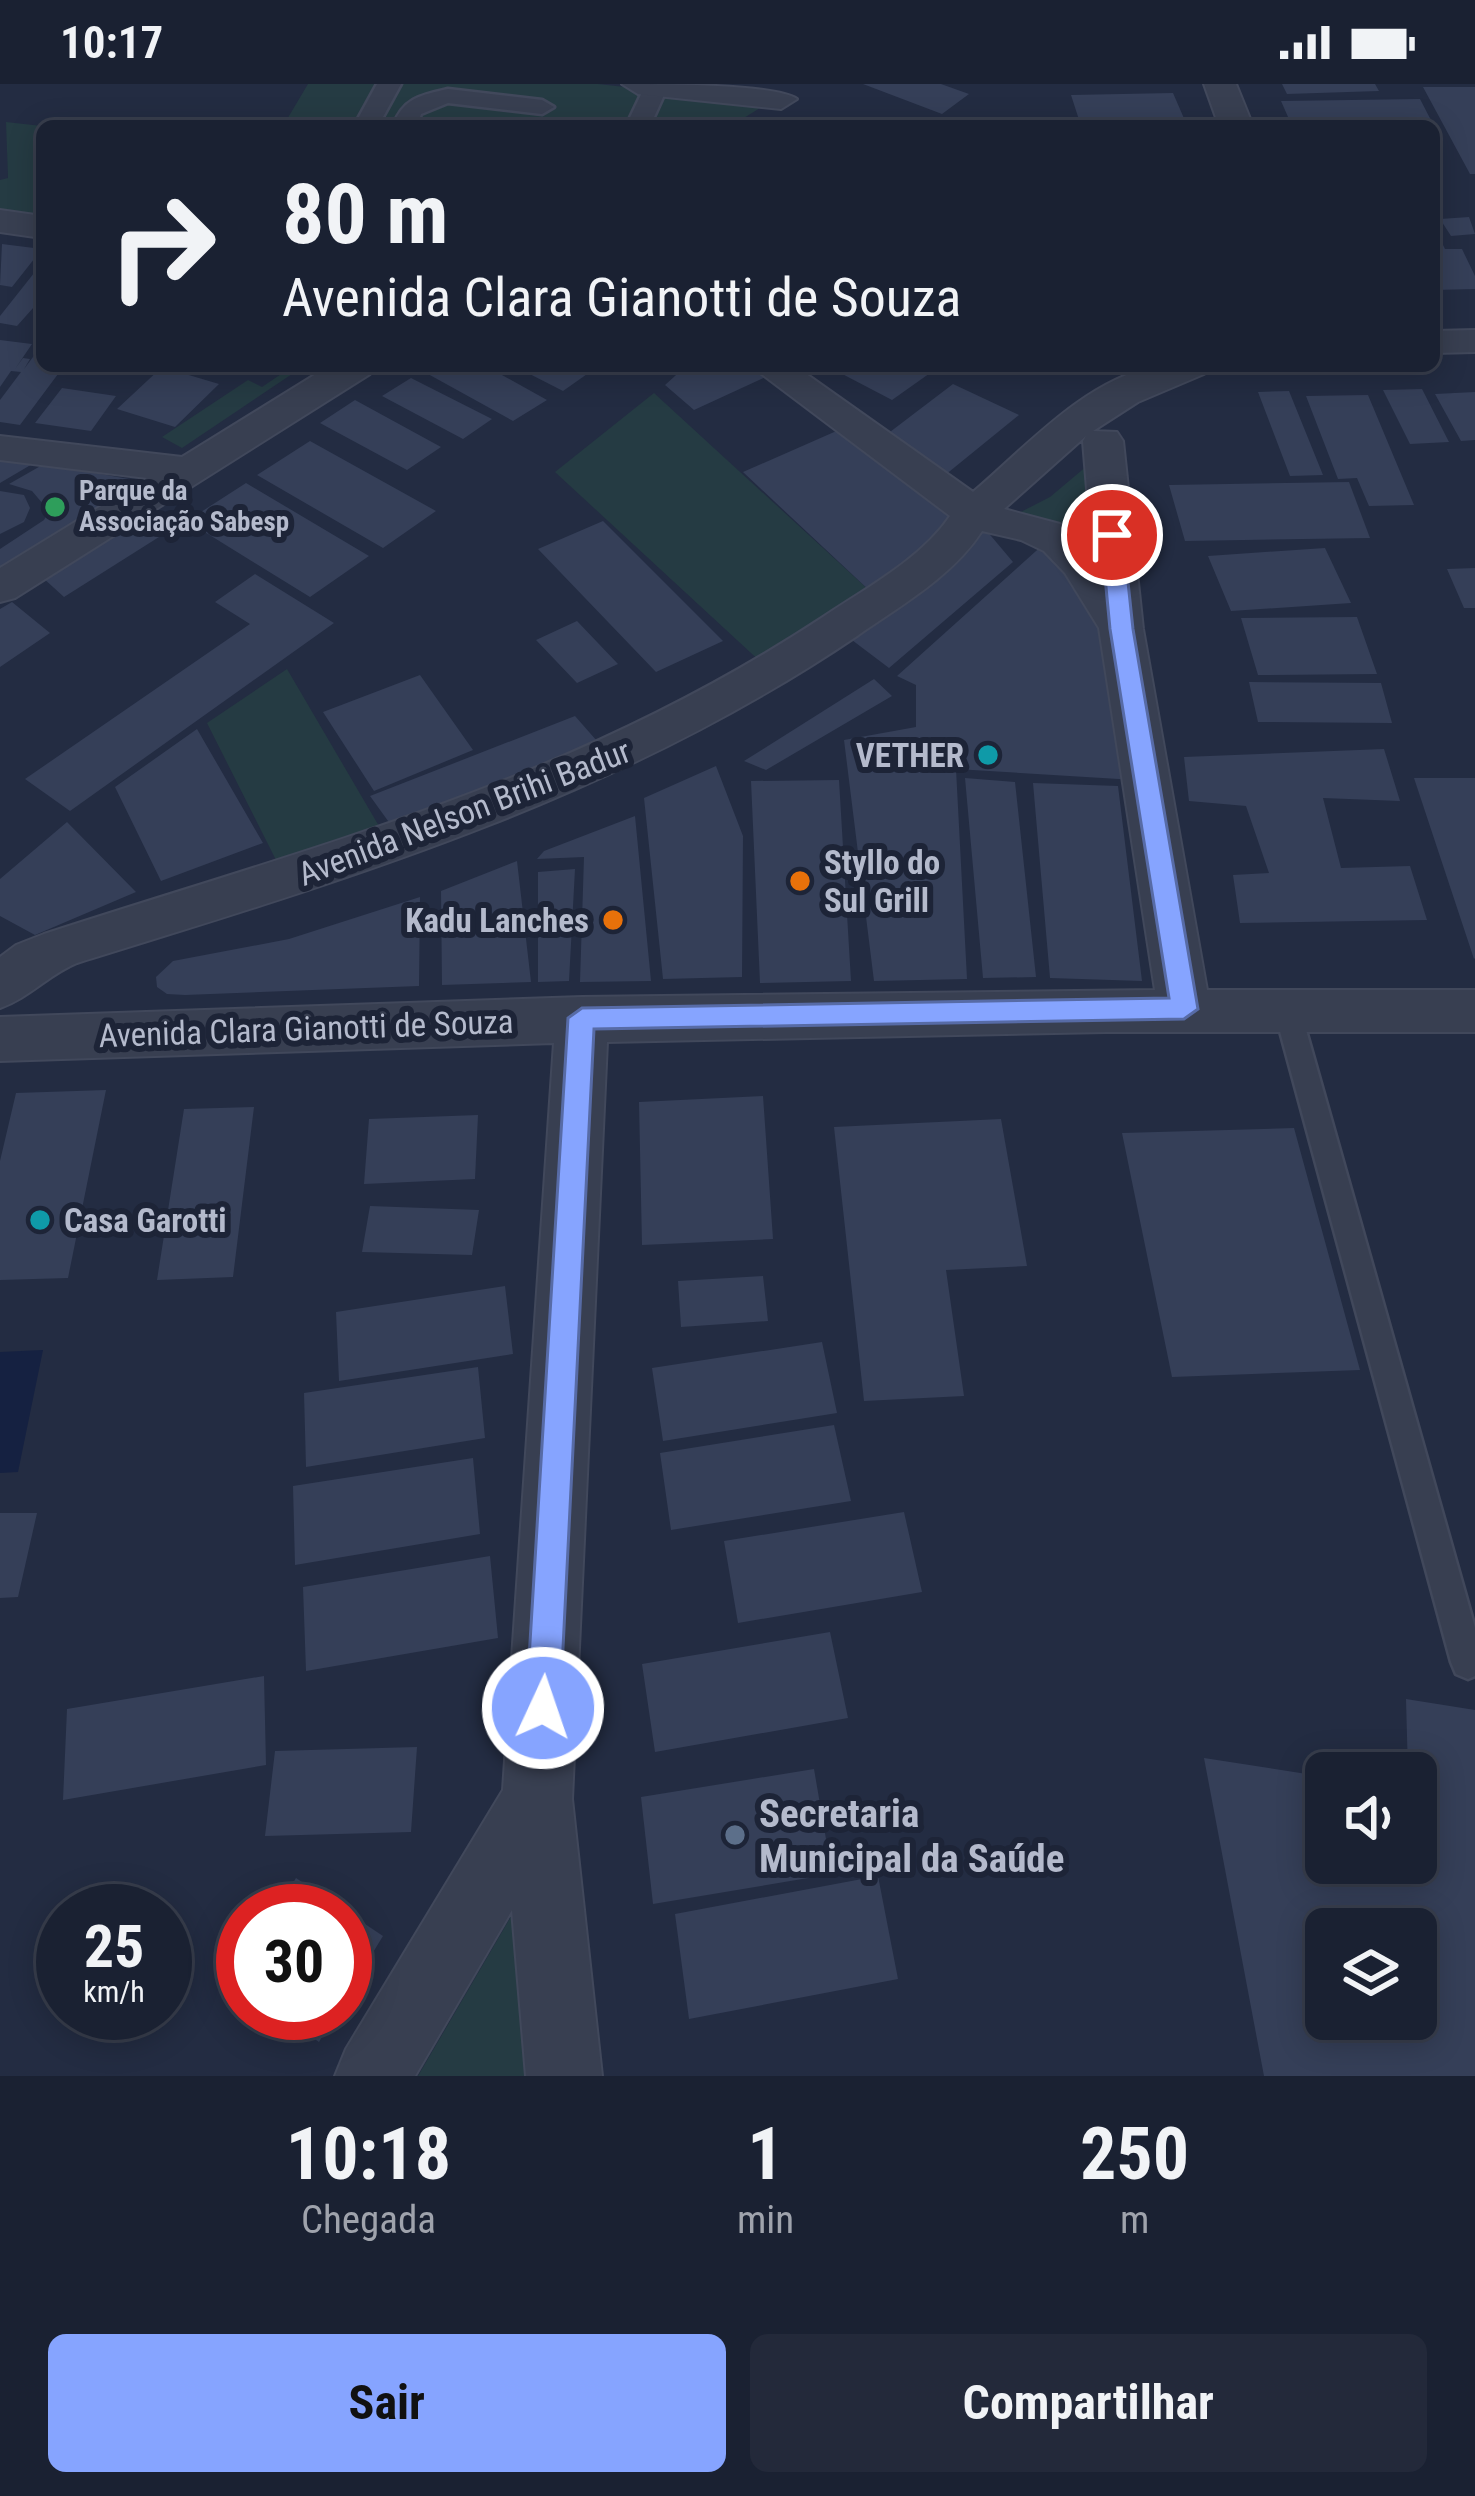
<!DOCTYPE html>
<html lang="pt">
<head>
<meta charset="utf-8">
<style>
  body { margin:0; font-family:"Roboto Condensed",sans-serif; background:#23293a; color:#f1f3f6; height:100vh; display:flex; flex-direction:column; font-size:45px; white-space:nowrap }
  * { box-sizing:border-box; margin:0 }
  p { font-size:39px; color:#9fa3ac }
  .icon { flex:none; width:66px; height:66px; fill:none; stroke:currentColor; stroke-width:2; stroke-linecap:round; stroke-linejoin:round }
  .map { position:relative; height:1992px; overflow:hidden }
  .side { display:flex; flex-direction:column; background:#1a2132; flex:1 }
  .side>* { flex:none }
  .hud { position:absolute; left:36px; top:36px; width:1404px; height:252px; border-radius:18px; box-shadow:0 6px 30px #0003,0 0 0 3px #383e4d; background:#1a2132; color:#f1f3f6; overflow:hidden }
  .fabs { position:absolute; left:1305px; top:1668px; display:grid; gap:24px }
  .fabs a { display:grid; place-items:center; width:132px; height:132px; border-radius:18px; background:#1a2132; box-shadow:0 6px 30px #0003,0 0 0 3px #383e4d; font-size:60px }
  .speed { position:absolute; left:36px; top:1800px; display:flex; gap:24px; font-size:60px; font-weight:700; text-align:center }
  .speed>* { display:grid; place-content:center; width:156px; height:156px; border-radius:50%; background:#1a2132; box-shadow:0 6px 30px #0003,0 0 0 3px #383e4d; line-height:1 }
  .speed small { font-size:30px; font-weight:400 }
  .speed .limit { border:18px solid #d22; background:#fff; color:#111 }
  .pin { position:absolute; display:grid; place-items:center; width:102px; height:102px; color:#fff; margin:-51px; border:6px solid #fff; border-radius:50%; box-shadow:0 3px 12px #0007 }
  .me { position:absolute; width:132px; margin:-66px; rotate:3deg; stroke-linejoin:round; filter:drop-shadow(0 0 9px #0008) }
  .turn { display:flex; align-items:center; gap:42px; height:252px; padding:0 48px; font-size:54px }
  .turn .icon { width:156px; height:156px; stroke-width:2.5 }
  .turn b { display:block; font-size:84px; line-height:102px }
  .eta { display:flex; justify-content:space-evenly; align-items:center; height:204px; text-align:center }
  .eta b { font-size:72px; font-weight:700; line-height:84px }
  .cta { display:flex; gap:24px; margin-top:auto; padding:24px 48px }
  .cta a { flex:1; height:138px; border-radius:18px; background:#86a4ff; color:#111; font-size:48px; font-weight:700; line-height:138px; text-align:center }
  .cta a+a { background:#23293a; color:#f1f3f6 }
  .status { display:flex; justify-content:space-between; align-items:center; height:84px; padding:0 60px; background:#1a2132; direction:ltr }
  .status svg { height:33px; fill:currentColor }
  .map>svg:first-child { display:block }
  .green { fill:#253b43 }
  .water { fill:#152141 }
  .building { fill:#353f58; fill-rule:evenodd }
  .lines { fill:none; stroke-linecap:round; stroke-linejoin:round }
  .service-casing { stroke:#41485b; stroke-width:5 }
  .pedestrian-casing { stroke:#41485b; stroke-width:5 }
  .minor-casing { stroke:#41485b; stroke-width:4 }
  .service { fill:#383f51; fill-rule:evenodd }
  .pedestrian { fill:#383f51; fill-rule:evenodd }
  .minor { fill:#383f51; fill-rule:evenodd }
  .route { fill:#86a4ff; stroke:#576ba6; stroke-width:3 }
  .leisure-dot { fill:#2e9e5b; stroke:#1d2437; stroke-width:4.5 }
  .culture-dot { fill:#0f9aa8; stroke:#1d2437; stroke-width:4.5 }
  .food-dot { fill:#e8710a; stroke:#1d2437; stroke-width:4.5 }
  .service-dot { fill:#5c6f8a; stroke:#1d2437; stroke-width:4.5 }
  .labels { text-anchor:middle; stroke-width:12; stroke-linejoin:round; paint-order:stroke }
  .far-poi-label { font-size:27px; font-weight:bold; fill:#b4bacc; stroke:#1d2437; text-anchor:start }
  .poi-label { font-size:33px; font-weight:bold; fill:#b4bacc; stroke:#1d2437; text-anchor:end }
  .street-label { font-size:33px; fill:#b4bacc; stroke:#1d2437 }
  .near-poi-label { font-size:39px; font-weight:bold; fill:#b4bacc; stroke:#1d2437; text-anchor:start }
</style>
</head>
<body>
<div class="status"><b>10:17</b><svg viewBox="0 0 49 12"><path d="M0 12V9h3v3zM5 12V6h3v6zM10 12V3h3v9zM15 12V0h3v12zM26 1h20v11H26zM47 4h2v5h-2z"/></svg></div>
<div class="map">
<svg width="1475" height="1992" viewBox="0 0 1475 1992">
  <rect width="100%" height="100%" fill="#232c42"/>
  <path class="green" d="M308,0H598L768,19L731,42H283Z
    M6,38L42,42V134L0,129V96L8,94Z
    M293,282H304L182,364L162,353L248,296L262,303Z
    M654,309L871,508L765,582L555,388Z
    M1094,376L1107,502C1081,461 1064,427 1009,434L1050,413Z
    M287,585L383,749L280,784L207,639Z
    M530,1800L548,1992H418Z"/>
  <path class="water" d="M43,1266L18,1388L0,1389V1268Z"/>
  <path class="building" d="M863,0H941L969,10L942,30Z
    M1282,0H1375L1379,7L1287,10Z
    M1423,3H1475V90H1470Z
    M1173,9L1186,39L1081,42L1071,11Z
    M1420,15L1434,42H1292L1281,17Z
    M1469,133L1475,150L1451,152L1440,135Z
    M1434,143L1445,165H1462L1475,192V205L1434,206Z
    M2,160L42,165L12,203L0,201Z
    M42,179V214L17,242L0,239V232Z
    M0,256L32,260L15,285L23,274L30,275L24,285L42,261V282H64L20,341L0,338V316L21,288L11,287L0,303Z
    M441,282H486L547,316L513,337L428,290Z
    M514,282H577L590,288L563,307Z
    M686,282H755L768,292L694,326L665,301Z
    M827,282H940L892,316Z
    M162,283L219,300L175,343L117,325Z
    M411,294L492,335L463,355L382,312Z
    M953,300L1019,331L939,396L886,351Z
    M62,304L116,312L91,347L35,339Z
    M1422,305L1449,358L1410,360L1383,306Z
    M1289,307L1323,391L1290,392L1258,308Z
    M1475,308V356L1461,357L1435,310Z
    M1368,311L1414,421L1369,422L1357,394L1338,395L1306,312Z
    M355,316L441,363L407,386L320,339Z
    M841,345L959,434L871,508L743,388Z
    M310,357L436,427L383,464L257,391Z
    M0,375L34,379L0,399Z
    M44,380L146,398L0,488V465L44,436L49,427L32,407L9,400Z
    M1349,398L1370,454L1185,457L1169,401Z
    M246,399L369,472L310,513L187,437Z
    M0,407L24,411L30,424L24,438L0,450Z
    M149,425L178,441L64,513L42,493Z
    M603,437L723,557L656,588L538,465Z
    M986,446L1013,478L889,584L844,550Z
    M1046,458L1111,550L1135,696L956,685L967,895L874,897L844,656L916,643V601L897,592Z
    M1325,464L1351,519L1231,527L1208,472Z
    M1475,484V524H1464L1447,485Z
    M255,490L334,539L70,727L25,695L250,540L215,518Z
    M12,518L50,549L0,583V525Z
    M1357,533L1377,590L1258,591L1241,534Z
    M577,537L618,580L577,599L536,556Z
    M420,591L473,666L374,707L323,628Z
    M874,595L892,612L766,686L744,677Z
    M1249,598L1381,599L1392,639L1258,638Z
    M575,632L604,665L396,748L370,712Z
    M197,645L263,759L161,797L115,703Z
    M1384,665L1400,717L1323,714L1341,784L1410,782L1427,836L1240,839L1233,791L1269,789L1246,722L1189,717L1184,673Z
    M716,682L743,752L742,893L663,895L644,714Z
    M965,694L1015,698L1036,893L983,894Z
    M1414,694H1475V874L1474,875Z
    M839,696L851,897L760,899L751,697Z
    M1033,699L1118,702L1142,897L1050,894Z
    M635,732L651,897L580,898L584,773L537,775L544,767Z
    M67,738L136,808L35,851L0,832V795Z
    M517,777L531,898L442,901L441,807Z
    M575,785L569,897L538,898V788Z
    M420,813L419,902L185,911L167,910L157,903L156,893L173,877L289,855Z
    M106,1006L68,1194L0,1196V1077L16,1009Z
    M763,1012L773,1155L642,1161L639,1018Z
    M254,1023L233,1193L157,1196L184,1025Z
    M478,1031L475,1095L364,1100L369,1035Z
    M1001,1035L1027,1182L946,1186L964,1312L864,1317L834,1043Z
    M1294,1044L1360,1286L1172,1293L1122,1049Z
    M370,1122L479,1126L472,1171L362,1168Z
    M763,1192L768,1237L681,1243L678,1197Z
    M505,1202L513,1270L339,1297L336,1228Z
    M822,1258L837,1329L663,1357L652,1284Z
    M478,1283L485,1354L306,1383L304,1309Z
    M834,1341L851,1417L671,1446L660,1369Z
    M473,1374L480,1450L295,1481L293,1402Z
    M904,1428L922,1508L738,1539L724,1457Z
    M0,1429H37L18,1513L0,1514Z
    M490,1472L498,1554L306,1587L303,1503Z
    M830,1548L848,1634L655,1668L642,1580Z
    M264,1592L266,1681L63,1716L67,1625Z
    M1406,1615L1475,1626V1992H1264L1204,1674L1326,1693V1779H1416V1689H1408ZM1326,1845H1416V1935H1326Z
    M417,1663L411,1748L265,1752L275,1667Z
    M814,1685L832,1790L653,1820L641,1713Z
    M878,1792L898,1895L689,1935L675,1830Z
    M296,1794L383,1852L345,1914V1827H276Z
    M277,1929H336L319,1958Z"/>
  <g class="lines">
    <g class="service-casing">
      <path id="service" d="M1287,914L1296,918L1300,925L1475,1544V1592L1468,1595L1456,1590L1451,1578L1274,925L1278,918Z"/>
    </g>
    <g class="pedestrian-casing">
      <path id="pedestrian" d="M377,0H401L378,42H354Z
        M646,0L668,2L650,42H626Z
        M448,5L542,16L554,23L542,30L448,19L421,30L417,42H393C403,14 421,11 448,5Z"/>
    </g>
    <g class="minor-casing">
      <path id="minor" d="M622,0C657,0 776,0 797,15L781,25L638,10Z
        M1204,0H1236L1253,42H1219Z
        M0,126L42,132V154L0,148Z
        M1475,246V268L1434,269V247Z
        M329,282H375L370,290L15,514L0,518V484L147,394L0,376V352L182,373Z
        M751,282H795L973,408C1024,365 1083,298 1152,283C1169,279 1191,282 1209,282L1204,290L1138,318L1093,347L1117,348L1123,357L1143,545L1207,906H1475V948H1106L607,958L572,1715L602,1992H526L512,1826L415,1992H335L346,1965L503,1706L554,959L0,977V933L582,913L1155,906L1099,544L1065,489L1044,467L1021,456L982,447C953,492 900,522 857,552C616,715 352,794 77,879C48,891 29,914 0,924V873L16,861L44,850C324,759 572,698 823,533C866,504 921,475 950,432ZM1086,352L1083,357L1092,465L1060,440L1004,425Z"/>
    </g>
    <use href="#service" class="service"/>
    <use href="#pedestrian" class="pedestrian"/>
    <use href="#minor" class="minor"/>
  </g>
  <path class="route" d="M1112,444L1123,451L1133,545L1198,925L1184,935L594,945L560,1624L555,1636L543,1641L531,1636L526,1624L568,934L582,924L1169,914L1110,545L1101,451Z"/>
  <circle class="leisure-dot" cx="55" cy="423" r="12"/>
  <g class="culture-dot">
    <circle cx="988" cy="671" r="12"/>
    <circle cx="40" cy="1136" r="12"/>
  </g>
  <g class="food-dot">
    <circle cx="800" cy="797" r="12"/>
    <circle cx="613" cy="836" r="12"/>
  </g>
  <circle class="service-dot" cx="735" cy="1751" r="12"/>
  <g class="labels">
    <g class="far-poi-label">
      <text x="79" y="416">Parque da<tspan x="79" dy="31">Associação Sabesp</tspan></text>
    </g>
    <g class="poi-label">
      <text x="964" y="683">VETHER</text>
      <text x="824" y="790" text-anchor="start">Styllo do<tspan x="824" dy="38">Sul Grill</tspan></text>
      <text x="589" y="848">Kadu Lanches</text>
      <text x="64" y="1148" text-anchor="start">Casa Garotti</text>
    </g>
    <g class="street-label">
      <text transform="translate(464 728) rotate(-21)" y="12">Avenida Nelson Brihi Badur</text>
      <text transform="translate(306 944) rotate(-2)" y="12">Avenida Clara Gianotti de Souza</text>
    </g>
    <g class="near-poi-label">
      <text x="759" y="1743">Secretaria<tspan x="759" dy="45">Municipal da Saúde</tspan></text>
    </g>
  </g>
</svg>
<div class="fabs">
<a><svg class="icon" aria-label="sound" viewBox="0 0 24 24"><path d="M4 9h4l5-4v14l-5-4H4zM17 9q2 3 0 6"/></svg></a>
<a><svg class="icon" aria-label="layers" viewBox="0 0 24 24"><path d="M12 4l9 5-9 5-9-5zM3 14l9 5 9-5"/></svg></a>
</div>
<div class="speed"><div>25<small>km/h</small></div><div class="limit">30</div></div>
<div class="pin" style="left:1112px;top:451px;background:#d93025"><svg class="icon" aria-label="arrive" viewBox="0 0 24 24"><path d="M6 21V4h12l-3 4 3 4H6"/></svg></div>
<svg class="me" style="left:543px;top:1624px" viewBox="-20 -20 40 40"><circle r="17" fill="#86a4ff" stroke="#fff" stroke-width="3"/><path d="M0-11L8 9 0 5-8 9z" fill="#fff"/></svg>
<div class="hud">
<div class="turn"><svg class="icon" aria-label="right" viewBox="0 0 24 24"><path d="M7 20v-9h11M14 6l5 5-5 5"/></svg><div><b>80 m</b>Avenida Clara Gianotti de Souza</div></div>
</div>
</div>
<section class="side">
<div class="eta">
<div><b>10:18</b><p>Chegada</p></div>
<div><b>1</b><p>min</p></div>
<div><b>250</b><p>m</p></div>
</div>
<div class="cta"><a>Sair</a><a>Compartilhar</a></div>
</section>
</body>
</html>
